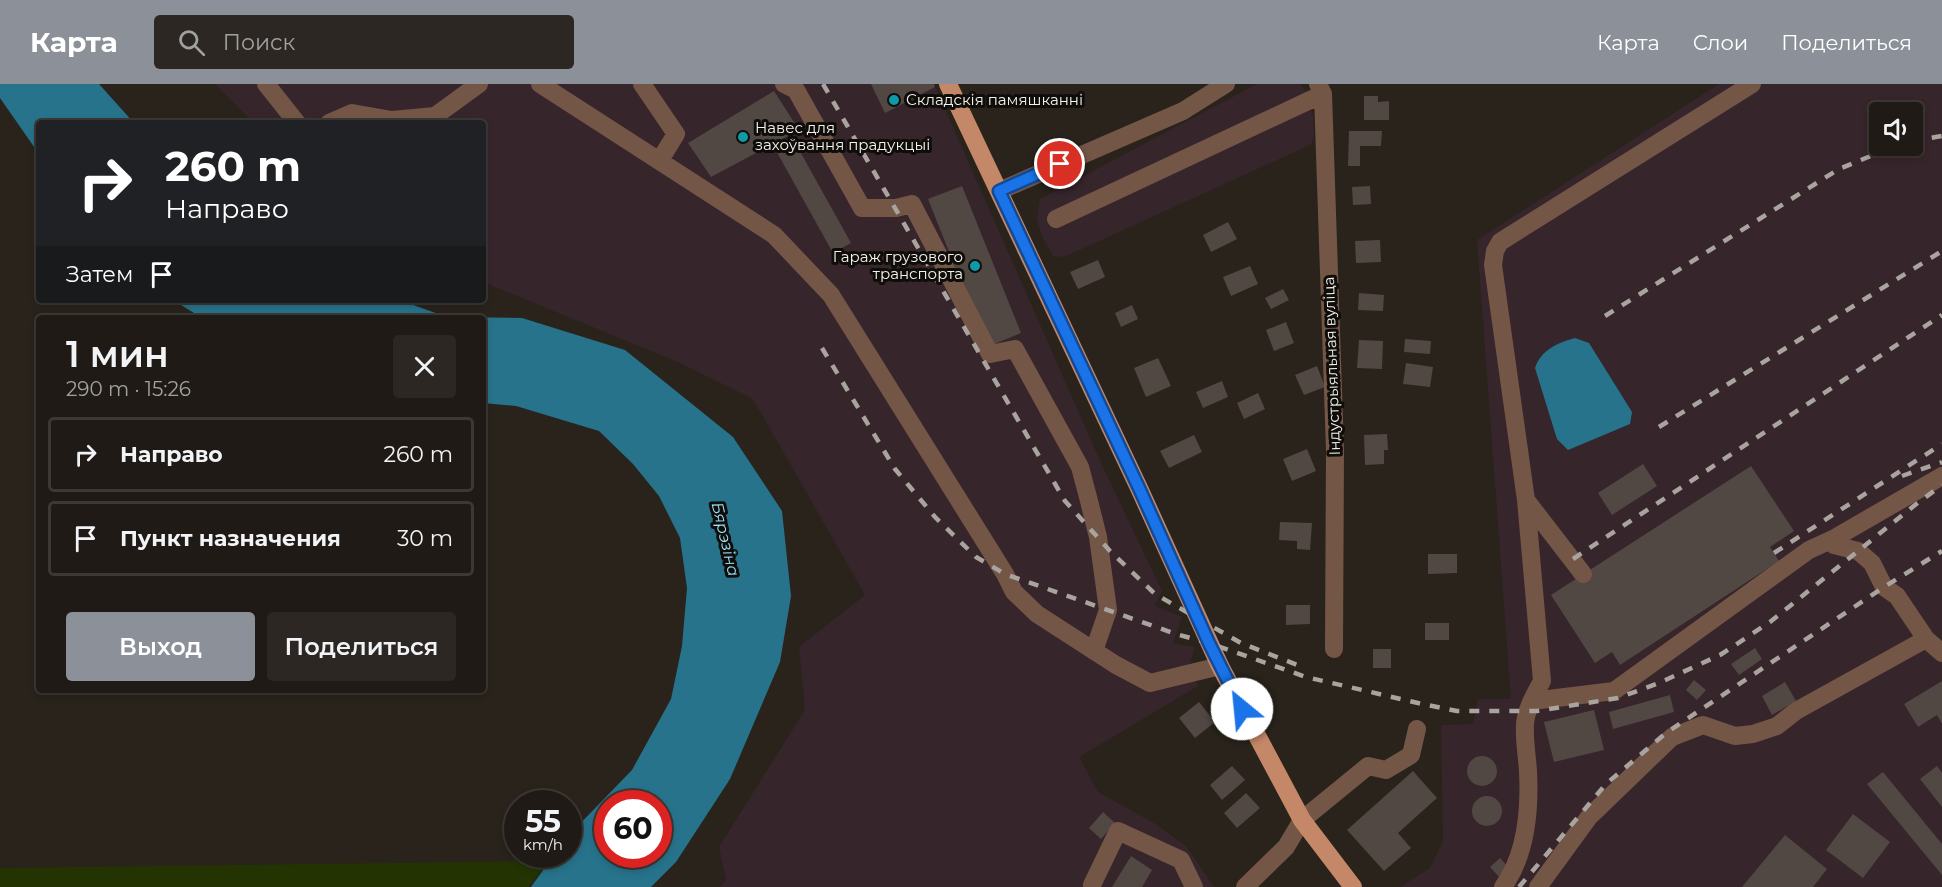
<!DOCTYPE html>
<html lang="ru">
<head>
<meta charset="utf-8">
<style>
  body { margin:0; font-family:Montserrat,sans-serif; background:#2c2722; color:#f1f3f6; height:100vh; display:flex; flex-direction:column; font-size:22px; white-space:nowrap }
  * { box-sizing:border-box; margin:0 }
  p { font-size:20px; color:#a1a1a0 }
  .icon { flex:none; width:33px; height:33px; fill:none; stroke:currentColor; stroke-width:2; stroke-linecap:round; stroke-linejoin:round }
  .map { position:relative; flex:1; overflow:hidden }
  .panel { position:absolute; left:36px; top:231px; width:450px; height:378px; display:flex; flex-direction:column; background:#1f1a15; border-radius:6px; box-shadow:0 3px 9px #0003,0 0 0 2px #3c3834 }
  .panel>* { flex:none }
  .hud { position:absolute; left:36px; top:36px; width:450px; height:183px; border-radius:6px; box-shadow:0 3px 9px #0003,0 0 0 2px #3c3834; background:#202124; color:#fff; overflow:hidden }
  .fabs { position:absolute; left:1869px; top:18px; display:grid; gap:12px }
  .fabs a { display:grid; place-items:center; width:54px; height:54px; border-radius:6px; background:#1f1a15; box-shadow:0 3px 9px #0003,0 0 0 2px #3c3834; font-size:30px }
  .speed { position:absolute; left:504px; top:706px; display:flex; gap:12px; font-size:30px; font-weight:700; text-align:center }
  .speed>* { display:grid; place-content:center; width:78px; height:78px; border-radius:50%; background:#1f1a15; box-shadow:0 3px 9px #0003,0 0 0 2px #3c3834; line-height:1 }
  .speed small { font-size:15px; font-weight:400 }
  .speed .limit { border:9px solid #d22; background:#fff; color:#111 }
  .pin { position:absolute; display:grid; place-items:center; width:51px; height:51px; color:#fff; margin:-26px; border:3px solid #fff; border-radius:50%; box-shadow:0 2px 6px #0007 }
  .me { position:absolute; width:66px; margin:-33px; rotate:332deg; stroke-linejoin:round; filter:drop-shadow(0 0 4px #0008) }
  .turn { display:flex; align-items:center; gap:21px; height:126px; padding:0 30px; font-size:27px }
  .turn .icon { width:78px; height:78px; stroke-width:2.5 }
  .turn b { display:block; font-size:42px; line-height:51px }
  .then { display:flex; align-items:center; height:57px; padding:0 30px; background:#0003; gap:12px; font-size:22px }
  .round { display:grid; place-items:center; flex:none; width:63px; height:63px; border-radius:6px; background:#2c2722 }
  .headline { display:flex; align-items:center; justify-content:space-between; height:102px; padding:0 30px }
  h1 { font-size:36px; font-weight:600; line-height:45px }
  .primary-button { display:flex; gap:12px; margin-top:auto; padding:12px 30px }
  .primary-button a { flex:1; height:69px; border-radius:6px; background:#8c9099; color:#fff; font-size:24px; font-weight:600; line-height:69px; text-align:center }
  .primary-button a+a { background:#2c2722; color:#f1f3f6 }
  ul { padding:0; list-style:none }
  li { display:flex; align-items:center; gap:18px; height:75px; margin:0 12px 9px; padding:0 18px; border:3px solid #3c3834; border-radius:6px }
  li div { flex:1 }
  li b { display:block; font-size:22px }
  li em { font-style:normal }
  header { display:flex; align-items:center; gap:36px; box-sizing:border-box; height:84px; padding:0 30px; background:#8c9099; color:#fff }
  header strong { font-size:28px }
  nav { display:flex; gap:33px; margin-inline-start:auto; font-size:21px }
  .search { width:420px; height:54px; background:#2c2722; display:flex; align-items:center; gap:15px; box-sizing:border-box; padding:0 21px; border-radius:6px; color:#a1a1a0; font-size:22px }
  .map>svg:first-child { display:block }
  .industrial { fill:#37252c; fill-rule:evenodd }
  .green { fill:#233402 }
  .water { fill:#27738c; fill-rule:evenodd }
  .building { fill:#514743 }
  .lines { fill:none; stroke-linecap:round; stroke-linejoin:round }
  .minor { stroke:#745647; stroke-width:18 }
  .major { stroke:#c48767; stroke-width:18 }
  .rail { stroke:#a9a49e; stroke-width:4.5; stroke-dasharray:10 10; stroke-linecap:butt }
  .route-casing { stroke:#114b97; stroke-width:15 }
  .route { stroke:#1a73e8; stroke-width:10 }
  .culture-dot { fill:#0f9aa8; stroke:#0f0d0a; stroke-width:2 }
  .labels { text-anchor:middle; stroke-width:6; stroke-linejoin:round; paint-order:stroke }
  .poi-label { font-size:15px; fill:#f6f2ed; stroke:#0f0d0a; text-anchor:start }
  .street-label { font-size:15px; fill:#f6f2ed; stroke:#0f0d0a }
  .water-label { font-size:16px; font-style:italic; fill:#9be2fd; stroke:#0f0d0a }
</style>
</head>
<body>
<header>
<strong>Карта</strong>
<div class="search"><svg class="icon" aria-label="search" viewBox="0 0 24 24"><circle cx="10" cy="10" r="6"/><path d="M15 15l6 6"/></svg>Поиск</div>
<nav><a>Карта</a><a>Слои</a><a>Поделиться</a></nav>
</header>
<div class="map">
<svg width="1942" height="803" viewBox="0 0 1942 803">
  <rect width="100%" height="100%" fill="#29231c"/>
  <path class="industrial" d="M215,0H934L1102,381L1162,507L1155,522L1182,533L1173,559L1195,563L1189,582L1198,602L1079,673L1098,708L1154,739L1186,762L1214,803H720L726,796L719,763L805,626L799,563L865,511L753,315L678,278L483,198V39H254Z
    M1257,0H1299L1306,7L1313,31L1314,50L1312,60L1064,173L1053,172L1041,150L1037,134L1040,115Z
    M1719,0H1942V803H1400L1430,784L1443,757L1441,641L1473,640L1478,615H1511L1477,156ZM1880,28H1912V62H1880Z"/>
  <path class="green" d="M550,777L528,803H0V784Z"/>
  <path class="water" d="M0,0H99L134,39H39V70L0,14Z
    M173,216H399L447,233L522,234L625,266L733,353L782,427L791,512L780,578L730,695L676,778L651,803H531L554,771H568L569,751L632,686L671,615L682,562L687,504L680,454L659,412L633,380L599,347L516,322L483,319V234H202ZM608,720H658V771H608Z
    M1575,254L1589,259L1632,328L1630,340L1568,366L1557,355L1535,284C1541,266 1557,259 1575,254Z"/>
  <path class="building" d="M871,0H934L935,3L885,29Z
    M774,7L799,46L711,93L688,59Z
    M1364,12H1378V18L1389,17V36H1364Z
    M1349,47H1382L1381,62H1360V82H1348Z
    M792,53L851,159L833,169L774,63Z
    M962,102L1021,249L987,263L928,115Z
    M1370,102L1371,120L1353,121L1352,103Z
    M1228,138L1237,155L1211,168L1203,151Z
    M1380,156L1381,178L1356,179L1355,157Z
    M1098,176L1105,193L1078,205L1070,188Z
    M1250,182L1258,200L1231,212L1223,193Z
    M1283,205L1289,216L1271,225L1265,214Z
    M1359,209L1384,211L1383,227L1358,226Z
    M1132,221L1138,235L1121,243L1115,229Z
    M1286,238L1294,259L1274,267L1266,246Z
    M1405,255L1431,257L1430,270L1404,268Z
    M1359,256L1383,257L1382,285L1357,284Z
    M1158,274L1171,302L1146,313L1134,284Z
    M1406,279L1433,283L1430,303L1403,300Z
    M1317,282L1325,303L1304,311L1295,291Z
    M1222,297L1228,313L1203,324L1196,308Z
    M1258,309L1265,325L1244,335L1237,319Z
    M1387,350L1388,366H1384V380L1365,381L1364,351Z
    M1194,351L1202,368L1169,384L1160,367Z
    M1307,365L1316,387L1292,397L1283,375Z
    M1643,380L1657,402L1612,431L1598,409Z
    M1751,382L1794,447L1770,463L1779,477L1620,581L1612,568L1595,579L1551,511Z
    M1280,438L1312,439L1310,466L1297,465V457L1279,456Z
    M1428,470H1457V489L1428,490Z
    M1286,521H1310V540L1286,541Z
    M1425,539H1449V556H1425Z
    M1755,564L1762,575L1739,591L1731,580Z
    M1373,565H1391V584H1373Z
    M1694,596L1706,606L1697,616L1686,606Z
    M1942,597V640L1937,631L1918,643L1904,620Z
    M1785,598L1796,617L1772,631L1762,612Z
    M1670,611L1674,628L1613,645L1609,628Z
    M1199,618L1215,638L1195,654L1179,634Z
    M1594,626L1604,666L1554,678L1544,638Z
    M1467 687a15 15 0 1 1 30 0a15 15 0 1 1-30 0Z
    M1232,682L1245,696L1222,716L1210,701Z
    M1937,682L1942,689V723L1920,695Z
    M1413,687L1437,714L1398,749L1411,764L1384,787L1347,746Z
    M1883,688L1942,760V791L1867,700Z
    M1246,709L1260,724L1237,744L1224,729Z
    M1472 727a15 15 0 1 1 30 0a15 15 0 1 1-30 0Z
    M1103,728L1115,739L1101,755L1089,744Z
    M1853,730L1890,758L1863,794L1826,766Z
    M1785,751L1827,785L1813,803H1742Z
    M1131,772L1152,786L1142,803H1112Z
    M1500,774L1511,786L1501,795L1490,783Z"/>
  <g class="lines">
    <path class="minor" d="M266,0L297,39
      M540,0L774,151L831,211L1005,490L1014,508L1037,530L1116,581L1150,599L1220,582
      M642,0L676,50L660,76
      M784,0L796,6L862,124H896L912,120L990,270L1015,265L1080,383L1088,413L1098,453L1108,526L1094,567
      M1318,0L1323,10L1335,366L1334,565
      M329,39L352,29L392,36L435,32L479,0
      M999,107L1183,27L1226,0
      M1056,135L1323,10
      M1526,416L1583,490
      M1833,455L1942,392
      M1532,617L1614,607L1809,466L1833,455L1834,461L1858,467L1872,479L1884,503L1897,512L1926,555L1942,569
      M1092,801L1118,747L1181,776L1194,803
      M1245,803L1286,763L1302,736L1368,682L1386,686L1411,671L1417,645
      M1503,803C1527,770 1530,726 1528,687C1527,672 1524,655 1525,640C1526,625 1535,610 1542,597L1526,416L1493,181L1495,167L1500,158L1752,0
      M1538,803L1589,733L1672,653L1703,641L1735,652L1753,650L1777,642L1796,627L1926,555"/>
    <path class="major" d="M948,0L1139,404L1220,582L1302,736L1353,803"/>
    <path class="rail" d="M823,0L1065,417L1110,467L1155,510L1241,559L1300,582
      M1912,57L1942,52
      M1605,232L1839,85L1895,62
      M822,264L895,385L935,433L976,473L1005,490L1176,550L1209,559L1306,593L1418,619L1457,627H1537L1618,614L1659,599L1720,571L1770,538L1915,421L1942,401
      M1659,343L1942,167
      M1902,392L1942,378
      M1774,469L1942,360
      M1573,475L1942,231
      M1519,803L1606,700L1666,649L1884,503L1942,467"/>
  </g>
  <g class="lines">
    <g class="route-casing">
      <path id="route" d="M1060,80L999,107L1139,404L1209,559L1242,625"/>
    </g>
    <use href="#route" class="route"/>
  </g>
  <g class="culture-dot">
    <circle cx="894" cy="16" r="6"/>
    <circle cx="743" cy="53" r="6"/>
    <circle cx="975" cy="182" r="6"/>
  </g>
  <g class="labels">
    <g class="poi-label">
      <text x="906" y="21">Складскія памяшканні</text>
      <text x="755" y="49">Навес для<tspan x="755" dy="17">захоўвання прадукцыі</tspan></text>
      <text x="963" y="178" text-anchor="end">Гараж грузового<tspan x="963" dy="17">транспорта</tspan></text>
    </g>
    <g class="street-label">
      <text transform="translate(1332 282) rotate(-92)" y="5">Індустрыяльная вуліца</text>
    </g>
    <g class="water-label">
      <text transform="translate(726 455) rotate(77)" y="6">Бярэзіна</text>
    </g>
  </g>
</svg>
<div class="fabs">
<a><svg class="icon" aria-label="sound" viewBox="0 0 24 24"><path d="M4 9h4l5-4v14l-5-4H4zM17 9q2 3 0 6"/></svg></a>
</div>
<div class="speed"><div>55<small>km/h</small></div><div class="limit">60</div></div>
<div class="pin" style="left:1060px;top:80px;background:#d93025"><svg class="icon" aria-label="arrive" viewBox="0 0 24 24"><path d="M6 21V4h12l-3 4 3 4H6"/></svg></div>
<svg class="me" style="left:1242px;top:625px" viewBox="-20 -20 40 40"><circle r="19" fill="#fff"/><path d="M0-13L10 11 0 6-10 11z" fill="#1a73e8"/></svg>
<div class="hud">
<div class="turn"><svg class="icon" aria-label="right" viewBox="0 0 24 24"><path d="M7 20v-9h11M14 6l5 5-5 5"/></svg><div><b>260 m</b>Направо</div></div>
<div class="then">Затем<svg class="icon" aria-label="arrive" viewBox="0 0 24 24"><path d="M6 21V4h12l-3 4 3 4H6"/></svg></div>
</div>
<section class="panel">
<div class="headline"><div><h1>1 мин</h1><p>290 m · 15:26</p></div><a class="round"><svg class="icon" aria-label="close" viewBox="0 0 24 24"><path d="M6 6l12 12M18 6L6 18"/></svg></a></div>
<ul>
<li><svg class="icon" aria-label="right" viewBox="0 0 24 24"><path d="M7 20v-9h11M14 6l5 5-5 5"/></svg><div><b>Направо</b></div><em>260 m</em></li>
<li><svg class="icon" aria-label="arrive" viewBox="0 0 24 24"><path d="M6 21V4h12l-3 4 3 4H6"/></svg><div><b>Пункт назначения</b></div><em>30 m</em></li>
</ul>
<div class="primary-button"><a>Выход</a><a>Поделиться</a></div>
</section>
</div>
</body>
</html>
